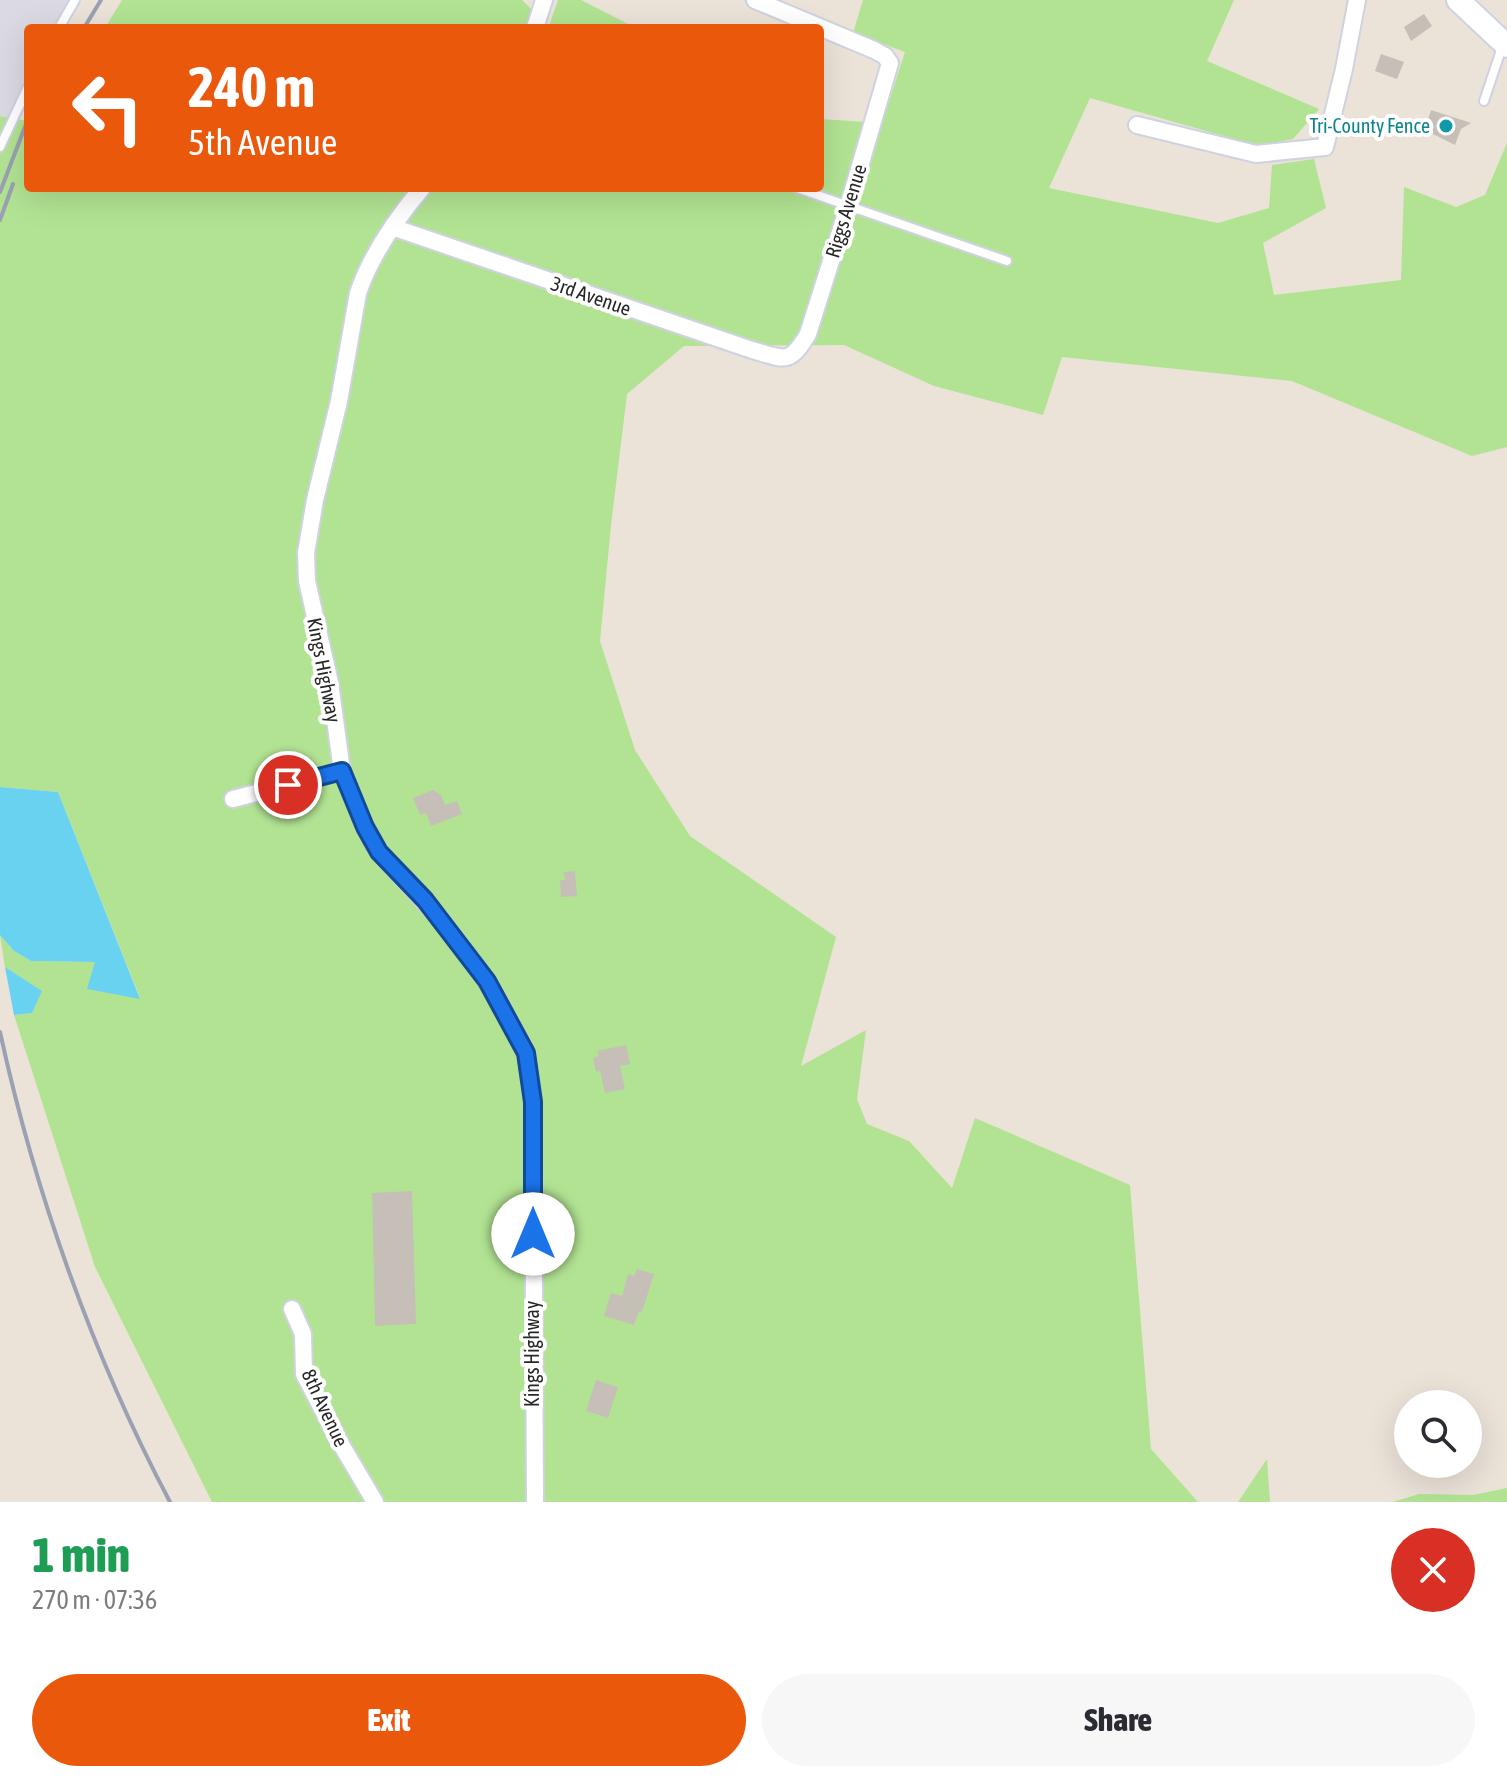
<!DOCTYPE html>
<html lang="en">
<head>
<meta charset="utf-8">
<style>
  body { margin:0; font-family:"Asap Condensed",sans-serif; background:#f7f7f7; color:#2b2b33; height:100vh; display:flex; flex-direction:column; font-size:30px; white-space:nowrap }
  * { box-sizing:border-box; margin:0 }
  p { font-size:26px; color:#7c7c81 }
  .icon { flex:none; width:44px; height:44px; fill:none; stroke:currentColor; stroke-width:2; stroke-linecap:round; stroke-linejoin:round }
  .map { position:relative; height:1502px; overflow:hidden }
  .details { display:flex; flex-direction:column; background:#fff; flex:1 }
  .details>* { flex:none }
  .hud { position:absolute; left:24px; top:24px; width:800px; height:168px; border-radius:8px; box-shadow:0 8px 32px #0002; background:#ea580c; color:#fff; overflow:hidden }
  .controls { position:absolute; left:1394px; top:1390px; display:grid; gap:16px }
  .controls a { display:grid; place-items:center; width:88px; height:88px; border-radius:50%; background:#fff; box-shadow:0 8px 32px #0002; font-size:40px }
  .pin { position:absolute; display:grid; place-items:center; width:68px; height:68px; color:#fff; margin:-34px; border:4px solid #fff; border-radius:50%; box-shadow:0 2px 8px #0007 }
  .me { position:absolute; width:88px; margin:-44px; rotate:0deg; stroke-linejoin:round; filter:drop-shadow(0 0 6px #0008) }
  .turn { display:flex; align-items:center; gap:28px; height:168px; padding:0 32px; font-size:36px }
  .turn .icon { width:104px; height:104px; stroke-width:2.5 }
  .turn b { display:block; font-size:56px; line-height:68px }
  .round { display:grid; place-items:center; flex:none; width:84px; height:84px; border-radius:42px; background:#f7f7f7 }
  .head { display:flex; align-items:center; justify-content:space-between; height:136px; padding:0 32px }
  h1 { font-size:48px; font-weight:800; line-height:60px; color:#1e9e55 }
  .button { display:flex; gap:16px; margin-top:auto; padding:16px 32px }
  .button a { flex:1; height:92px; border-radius:48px; background:#ea580c; color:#fff; font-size:32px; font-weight:800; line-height:92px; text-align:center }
  .button a+a { background:#f7f7f7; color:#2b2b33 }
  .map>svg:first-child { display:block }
  .industrial { fill:#dbd9e2 }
  .green { fill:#b2e393 }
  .water { fill:#68d2f0 }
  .building { fill:#c5bfb8 }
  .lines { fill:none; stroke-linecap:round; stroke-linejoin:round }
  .lane-casing { stroke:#ced2e1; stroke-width:12 }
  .street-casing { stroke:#ced2e1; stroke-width:20 }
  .secondary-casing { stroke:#ced2e1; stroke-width:26 }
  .lane { stroke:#fff; stroke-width:8 }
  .street { stroke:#fff; stroke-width:16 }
  .secondary { stroke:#fff; stroke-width:22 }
  .rail { stroke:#9ba0b2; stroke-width:4 }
  .route-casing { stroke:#114b97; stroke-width:20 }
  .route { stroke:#1a73e8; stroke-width:14 }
  .culture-dot { fill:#0f9aa8; stroke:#fff; stroke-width:3 }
  .labels { text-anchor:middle; stroke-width:8; stroke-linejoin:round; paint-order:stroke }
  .culture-label { font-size:20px; fill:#0d838f; stroke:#fff; text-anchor:end }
  .street-label { font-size:20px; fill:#272727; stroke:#fff }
</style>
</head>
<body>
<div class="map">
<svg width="1507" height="1502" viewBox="0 0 1507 1502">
  <rect width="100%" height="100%" fill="#ebe2d8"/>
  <path class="industrial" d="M0,0H78L62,28H28V85L9,117L0,116Z"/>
  <path class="green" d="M122,0H522L549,26L558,0H581L636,28H105Z
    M863,0H1234L1207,61L1319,109L1293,139L1259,146L1090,98L1049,188L1218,223L1269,208L1272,165L1314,159L1326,208L1263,243L1274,295L1401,280L1404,187L1456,207L1485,195L1507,143V447L1472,456L1292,381L1062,357L1043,415L934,386L844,345L684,346L627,394L611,525L600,641L635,750L690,836L836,937L801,1066L866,1030L857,1099L867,1124L909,1141L952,1188L975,1118L1130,1185L1151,1449L1198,1502H212L95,1267L14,1015L32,1013L41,991L5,967L0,935L14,951L31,961L96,962L88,989L140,998L58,792L0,787V116L28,121V188H820V119L882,123L905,52L853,33Z
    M1267,1459L1270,1502H1238Z
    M1507,1488V1502H1393L1419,1494L1473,1495Z"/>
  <path class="water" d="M0,787L58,792L140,999L87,989L95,962L31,961L14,951L0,935Z
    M5,967L42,991L32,1013L14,1015Z"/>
  <path class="building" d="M1424,14L1432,26L1411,41L1404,27Z
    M1381,54L1404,62L1397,79L1375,71Z
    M1431,110L1471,123L1461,129L1455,145L1425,130Z
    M433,790L441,795L445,805L457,801L462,814L431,826L426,813L420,815L413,798Z
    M575,871L577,896L561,897L560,880H565L564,872Z
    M626,1045L630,1064L620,1066L625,1089L605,1093L600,1071L596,1072L593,1058L599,1056L597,1051Z
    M412,1191L416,1324L375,1326L372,1193Z
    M637,1269L654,1274L642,1312L639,1311L634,1325L604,1316L611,1293L622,1296L628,1274L634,1276Z
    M596,1380L618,1387L608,1418L586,1411Z"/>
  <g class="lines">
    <g class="lane-casing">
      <path id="lane" d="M59,28L75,0
        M1484,101L1503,44
        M0,147L28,87
        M797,188L1007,261"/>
    </g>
    <g class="street-casing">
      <path id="street" d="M535,28L544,0
        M1137,125L1256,154L1325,147L1344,69L1357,0
        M422,188C396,219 371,255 358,293L339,401L315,500L306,553L307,581L330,683L342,771L365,827L379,852L440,919L487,981L501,1006L526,1053L533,1102L535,1502
        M392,227L752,350C784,359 789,366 808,334L849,204L890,63L885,56L874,50L755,0
        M233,799L342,771
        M292,1309L303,1334L304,1374L339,1441L375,1502"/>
    </g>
    <g class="secondary-casing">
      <path id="secondary" d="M1458,0L1507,46"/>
    </g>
    <use href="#lane" class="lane"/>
    <use href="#street" class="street"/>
    <use href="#secondary" class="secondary"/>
    <path class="rail" d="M84,28L101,0
      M0,192L28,119
      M0,220L13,184
      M0,1032C35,1193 93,1356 170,1502"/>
  </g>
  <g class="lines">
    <g class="route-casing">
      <path id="route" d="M288,785L342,771L365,827L379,852L425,900L487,981L526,1053L533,1102V1234"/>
    </g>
    <use href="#route" class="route"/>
  </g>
  <circle class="culture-dot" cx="1446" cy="126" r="8"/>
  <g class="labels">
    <g class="culture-label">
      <text x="1430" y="133">Tri-County Fence</text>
    </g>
    <g class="street-label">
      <text transform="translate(846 211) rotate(-73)" y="7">Riggs Avenue</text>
      <text transform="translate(591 296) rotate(19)" y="7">3rd Avenue</text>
      <text transform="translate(324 670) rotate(79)" y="7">Kings Highway</text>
      <text transform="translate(532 1354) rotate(-90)" y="7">Kings Highway</text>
      <text transform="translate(325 1408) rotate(65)" y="7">8th Avenue</text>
    </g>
  </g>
</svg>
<div class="controls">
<a><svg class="icon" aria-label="search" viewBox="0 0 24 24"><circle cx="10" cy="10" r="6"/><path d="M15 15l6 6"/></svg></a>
</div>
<div class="pin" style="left:288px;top:785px;background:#d93025"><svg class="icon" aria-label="arrive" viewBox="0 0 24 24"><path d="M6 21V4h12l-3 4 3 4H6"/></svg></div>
<svg class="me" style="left:533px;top:1234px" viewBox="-20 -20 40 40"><circle r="19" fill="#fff"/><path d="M0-13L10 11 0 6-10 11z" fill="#1a73e8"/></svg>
<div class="hud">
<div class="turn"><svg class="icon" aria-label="left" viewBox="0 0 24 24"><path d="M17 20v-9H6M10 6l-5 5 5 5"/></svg><div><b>240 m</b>5th Avenue</div></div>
</div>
</div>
<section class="details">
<div class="head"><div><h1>1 min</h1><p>270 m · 07:36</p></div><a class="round" style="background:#d93025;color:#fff"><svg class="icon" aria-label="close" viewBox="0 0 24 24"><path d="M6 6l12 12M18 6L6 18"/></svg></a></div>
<div class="button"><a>Exit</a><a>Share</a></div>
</section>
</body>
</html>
